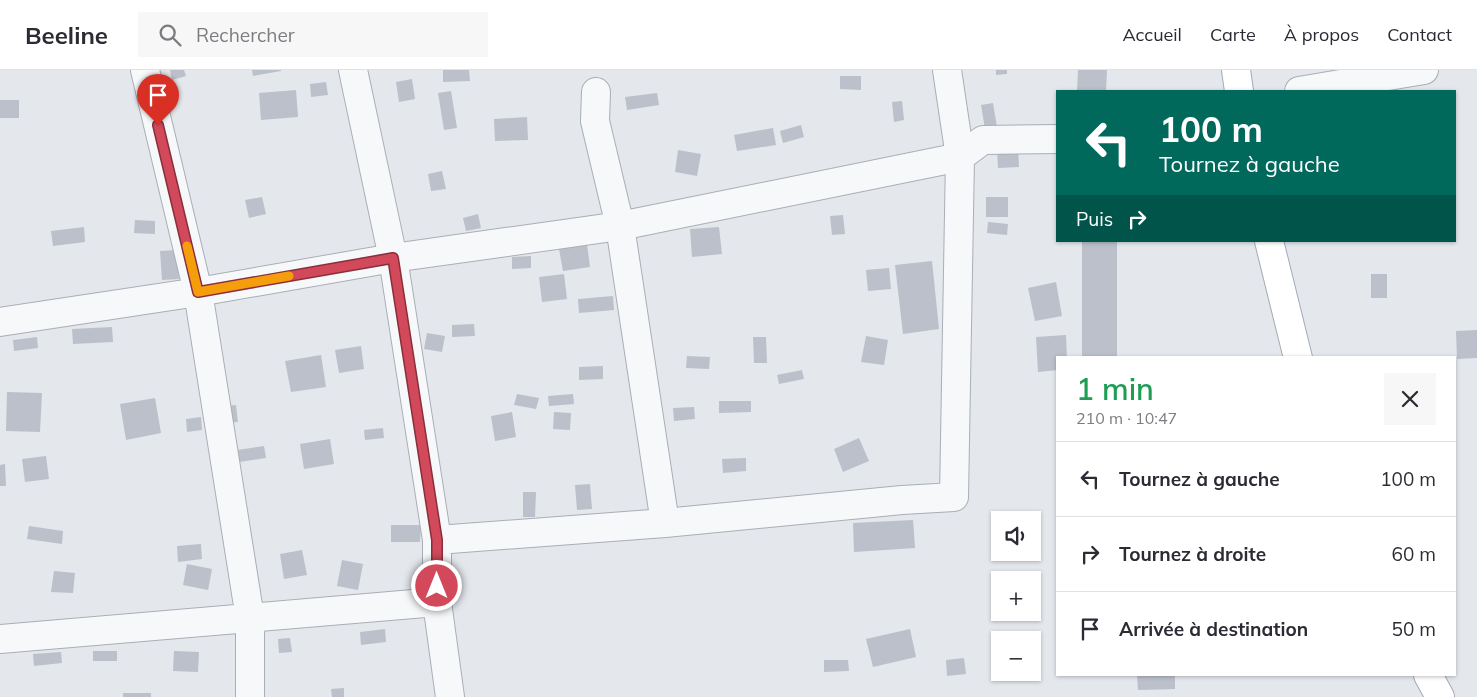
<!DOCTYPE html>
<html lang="fr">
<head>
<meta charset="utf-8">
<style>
  body { margin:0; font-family:Mulish,sans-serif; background:#f7f7f7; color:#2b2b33; height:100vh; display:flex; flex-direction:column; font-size:19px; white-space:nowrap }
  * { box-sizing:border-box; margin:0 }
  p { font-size:16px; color:#7c7c81 }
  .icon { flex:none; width:28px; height:28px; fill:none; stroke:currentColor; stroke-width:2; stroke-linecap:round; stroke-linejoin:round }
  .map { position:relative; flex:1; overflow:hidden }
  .panel { position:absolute; left:1056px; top:286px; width:400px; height:320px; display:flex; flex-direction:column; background:#fff; border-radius:0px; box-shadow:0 1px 4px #0004 }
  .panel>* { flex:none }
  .guide { position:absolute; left:1056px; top:20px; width:400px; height:152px; border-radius:0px; box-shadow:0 1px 4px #0004; background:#00695c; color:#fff; overflow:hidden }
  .fabs { position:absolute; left:991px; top:441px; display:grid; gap:10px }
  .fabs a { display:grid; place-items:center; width:50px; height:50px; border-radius:0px; background:#fff; box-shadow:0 1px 4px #0004; font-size:25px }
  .pin { position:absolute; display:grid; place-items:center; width:42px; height:42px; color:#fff; margin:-51px -21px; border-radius:50% 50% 50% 0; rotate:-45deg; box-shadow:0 0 5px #0007 }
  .pin .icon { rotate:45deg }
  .me { position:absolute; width:55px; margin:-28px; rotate:0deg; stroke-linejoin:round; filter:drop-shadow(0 0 4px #0008) }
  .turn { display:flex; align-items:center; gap:18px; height:105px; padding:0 20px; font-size:22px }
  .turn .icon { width:65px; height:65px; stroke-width:2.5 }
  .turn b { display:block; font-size:35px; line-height:42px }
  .then { display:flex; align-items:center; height:48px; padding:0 20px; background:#0003; gap:10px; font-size:19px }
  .round { display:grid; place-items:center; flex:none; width:52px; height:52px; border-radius:0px; background:#f7f7f7 }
  .headline { display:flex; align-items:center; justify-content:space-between; height:85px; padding:0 20px }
  h1 { font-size:30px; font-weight:600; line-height:38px; color:#1e9e55 }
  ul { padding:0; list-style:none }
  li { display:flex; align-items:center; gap:15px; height:75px; padding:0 20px; border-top:1px solid #e1e1e2 }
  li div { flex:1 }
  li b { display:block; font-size:19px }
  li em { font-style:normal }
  header { display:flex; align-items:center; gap:30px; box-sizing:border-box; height:70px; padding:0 25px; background:#fff; border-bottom:1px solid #e1e1e2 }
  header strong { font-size:24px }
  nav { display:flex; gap:28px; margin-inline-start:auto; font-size:18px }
  .search { width:350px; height:45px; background:#f7f7f7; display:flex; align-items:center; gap:12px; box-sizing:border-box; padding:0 18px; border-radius:0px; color:#7c7c81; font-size:19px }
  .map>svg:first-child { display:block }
  .building { fill:#bbc0ca }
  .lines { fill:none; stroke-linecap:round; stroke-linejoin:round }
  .minor-casing { stroke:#a9aeb7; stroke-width:30 }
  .major-casing { stroke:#a3abb8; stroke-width:30 }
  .minor { stroke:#f7f8fa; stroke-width:28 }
  .major { stroke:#fff; stroke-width:28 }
  .route-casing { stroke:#882f3b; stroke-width:12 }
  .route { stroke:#d1495b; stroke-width:9 }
  .slow { stroke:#f59e0b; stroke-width:9 }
</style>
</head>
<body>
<header>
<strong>Beeline</strong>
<div class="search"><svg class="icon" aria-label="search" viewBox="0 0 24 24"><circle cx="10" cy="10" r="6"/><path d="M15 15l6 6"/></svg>Rechercher</div>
<nav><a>Accueil</a><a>Carte</a><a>À propos</a><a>Contact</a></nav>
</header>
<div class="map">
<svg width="1477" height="627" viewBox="0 0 1477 627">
  <rect width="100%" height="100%" fill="#e4e7ec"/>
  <path class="building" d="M170,0H184L186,6L172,10Z
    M252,0H281V1L253,6Z
    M443,0H469L470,11L443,12Z
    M996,0H1007V4L996,5Z
    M1078,0H1107L1106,21H1077Z
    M840,6H861V20L840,19Z
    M412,9L415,29L399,32L396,12Z
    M326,12L328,25L311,27L310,14Z
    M296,20L298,47L261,50L259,23Z
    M451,21L457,58L444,60L438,23Z
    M657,23L659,35L627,40L625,27Z
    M0,30H19V48H0Z
    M902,31L904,50L894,52L892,32Z
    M993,33L997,57L985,59L981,35Z
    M527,47L528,70L495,71L494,49Z
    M801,55L804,67L783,73L780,61Z
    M773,58L776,75L737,81L734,65Z
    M1018,78L1019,97L998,98L997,79Z
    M678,80L701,84L697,106L675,102Z
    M442,101L446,119L431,121L428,104Z
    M262,127L266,144L249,148L245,130Z
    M986,127H1008V147H986Z
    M478,144L481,158L466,161L463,148Z
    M843,145L845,164L832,165L830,146Z
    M135,150L155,151V164L134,163Z
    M988,152L1008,154L1007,165L987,163Z
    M84,157L85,172L53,176L51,161Z
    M719,157L722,184L692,187L690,159Z
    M1082,171H1117V288H1082Z
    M587,174L590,197L563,201L559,179Z
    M177,180L179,209L162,210L160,181Z
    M531,186V198L512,199V187Z
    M932,191L939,259L903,264L895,195Z
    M889,198L891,219L868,221L866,200Z
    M564,204L567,229L542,232L539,207Z
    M1371,204H1387V228H1371Z
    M1056,212L1062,246L1035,251L1028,218Z
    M613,226L614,240L579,243L578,229Z
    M474,254L475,266L452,267V255Z
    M112,257L113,272L73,274L72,259Z
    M1477,260V288L1457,289L1456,261Z
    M427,263L445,266L442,282L424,279Z
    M1066,265L1067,288H1058V300L1038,302L1036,267Z
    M866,266L888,270L884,295L861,292Z
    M37,267L38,278L14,281L13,270Z
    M753,267H766L767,293H754Z
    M361,276L364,299L339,303L335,280Z
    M321,285L326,317L291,322L285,291Z
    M687,286L710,287L709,299L686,298Z
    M603,296V309L579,310V297Z
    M802,300L804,309L779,314L777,305Z
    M7,322L42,323L40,362L6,361Z
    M517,324L539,328L536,339L514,335Z
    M573,324L574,334L549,336L548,326Z
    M155,328L161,363L126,370L120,334Z
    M719,331H751V342L719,343Z
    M236,335L238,352L227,353L225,336Z
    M694,337L695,349L674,351L673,338Z
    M512,342L516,367L495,371L491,346Z
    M554,342L571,343L570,360L553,359Z
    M201,347L202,360L187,362L186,349Z
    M383,358L384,368L365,370L364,360Z
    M859,368L869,391L843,402L834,379Z
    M330,369L334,394L304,399L300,374Z
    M264,376L266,388L239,392L237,380Z
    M46,386L49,409L25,412L22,389Z
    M746,388V401L723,403L722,389Z
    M5,394L6,416H0V395Z
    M590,414L592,439L577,440L575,415Z
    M523,422H536L535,447H523Z
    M913,450L915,478L854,482L853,453Z
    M391,455H421L420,472H391Z
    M29,456L63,461L62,474L27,469Z
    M201,474L202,489L178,492L177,476Z
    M302,480L307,505L284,509L280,484Z
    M342,490L363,494L358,520L337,516Z
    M187,494L212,499L208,520L183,515Z
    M54,501L75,503L73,523L51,522Z
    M385,559L386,572L361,575L360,562Z
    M910,559L916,587L873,597L866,569Z
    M290,568L292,582L279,583L278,569Z
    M93,581H117V591H93Z
    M174,581L199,582L198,602L173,601Z
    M61,582L62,593L34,596L33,584Z
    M964,588L966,604L947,606L946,590Z
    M824,590H848L849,601L824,602Z
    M1137,605H1175V619L1138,620Z
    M344,618V627H332L331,619Z
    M123,623H151V627H123Z"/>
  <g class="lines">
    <g class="minor-casing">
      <path id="minor" d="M145,0L198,222L250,548V627
        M353,0L393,188L437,470V532L450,627
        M1299,21L1424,0
        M596,22L595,51L620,156L665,453
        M0,252L198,222L393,188L620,156L960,87L983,70L1058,69
        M437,470L665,453L902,430L954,427L960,87L947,0
        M0,569L437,532"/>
    </g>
    <g class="major-casing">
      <path id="major" d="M1236,0L1239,21
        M1269,171L1298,288
        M1428,605L1440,627"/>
    </g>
    <use href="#minor" class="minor"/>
    <use href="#major" class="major"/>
  </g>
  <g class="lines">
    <g class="route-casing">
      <path id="route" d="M158,55L198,222L393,188L437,470V516"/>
    </g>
    <use href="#route" class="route"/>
    <path class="slow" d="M187,176L198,222L289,206"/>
  </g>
</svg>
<div class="fabs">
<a><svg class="icon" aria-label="sound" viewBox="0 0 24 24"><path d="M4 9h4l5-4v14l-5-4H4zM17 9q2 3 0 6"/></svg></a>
<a>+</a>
<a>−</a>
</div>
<div class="pin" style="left:158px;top:55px;background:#d93025"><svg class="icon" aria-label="arrive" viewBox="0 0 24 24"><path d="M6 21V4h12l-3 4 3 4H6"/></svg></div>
<svg class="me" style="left:437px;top:516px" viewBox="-20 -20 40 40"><circle r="17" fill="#d1495b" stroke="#fff" stroke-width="3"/><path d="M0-11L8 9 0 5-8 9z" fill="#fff"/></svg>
<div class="guide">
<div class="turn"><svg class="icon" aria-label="left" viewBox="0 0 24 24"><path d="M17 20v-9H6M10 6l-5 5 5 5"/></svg><div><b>100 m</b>Tournez à gauche</div></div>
<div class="then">Puis<svg class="icon" aria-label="right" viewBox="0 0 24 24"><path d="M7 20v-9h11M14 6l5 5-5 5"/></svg></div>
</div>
<section class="panel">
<div class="headline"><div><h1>1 min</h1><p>210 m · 10:47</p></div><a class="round"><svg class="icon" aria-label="close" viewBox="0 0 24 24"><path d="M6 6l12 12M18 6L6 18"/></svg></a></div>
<ul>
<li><svg class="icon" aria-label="left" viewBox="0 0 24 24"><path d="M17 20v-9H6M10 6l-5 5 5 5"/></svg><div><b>Tournez à gauche</b></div><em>100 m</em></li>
<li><svg class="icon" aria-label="right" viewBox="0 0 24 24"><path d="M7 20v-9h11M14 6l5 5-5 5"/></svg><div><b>Tournez à droite</b></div><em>60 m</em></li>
<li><svg class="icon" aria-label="arrive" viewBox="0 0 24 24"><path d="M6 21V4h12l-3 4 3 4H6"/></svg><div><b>Arrivée à destination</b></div><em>50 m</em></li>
</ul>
</section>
</div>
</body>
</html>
